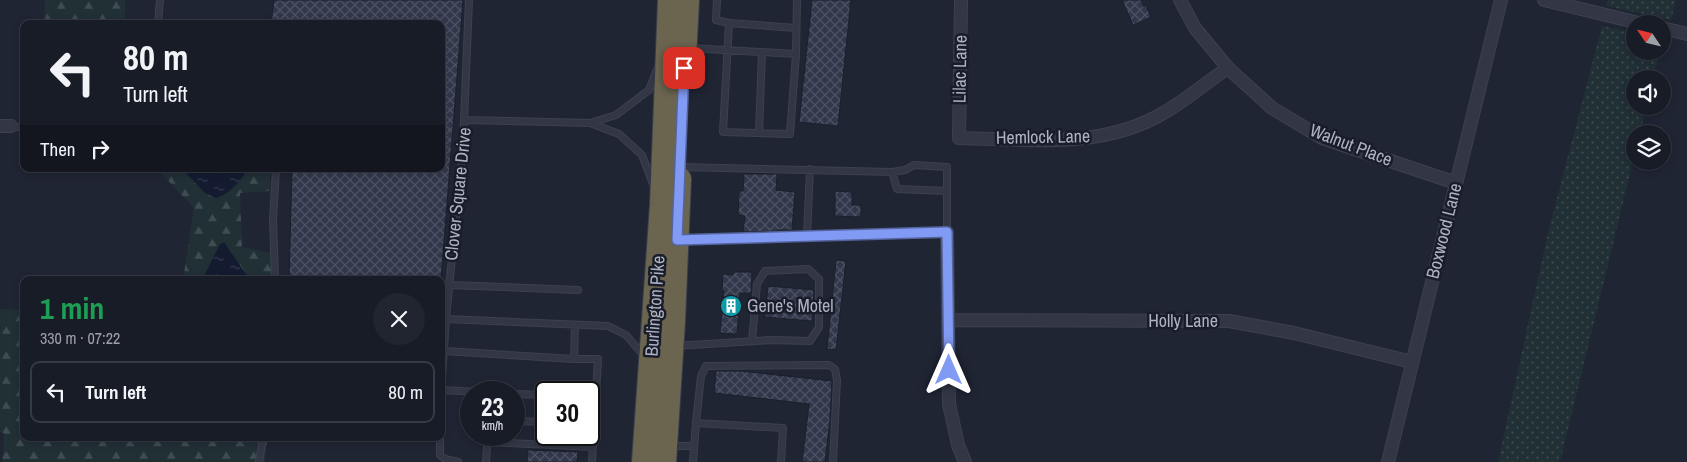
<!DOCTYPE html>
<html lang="en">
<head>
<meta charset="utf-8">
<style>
  body { margin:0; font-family:"Archivo Narrow",sans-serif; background:#21252f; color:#f1f3f6; height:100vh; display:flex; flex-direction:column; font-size:19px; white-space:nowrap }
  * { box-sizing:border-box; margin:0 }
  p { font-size:16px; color:#9fa1a7 }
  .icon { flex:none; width:28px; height:28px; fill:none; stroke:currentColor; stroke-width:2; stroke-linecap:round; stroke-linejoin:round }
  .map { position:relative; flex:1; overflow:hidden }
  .details { position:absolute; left:20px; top:276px; width:425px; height:165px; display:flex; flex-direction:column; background:#181c27; border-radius:10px; box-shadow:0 2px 8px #0003,0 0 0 1px #363a44 }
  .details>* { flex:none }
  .top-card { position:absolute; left:20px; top:20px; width:425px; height:152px; border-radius:10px; box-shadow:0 2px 8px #0003,0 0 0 1px #363a44; background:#181c27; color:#f1f3f6; overflow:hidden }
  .needle { width:32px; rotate:305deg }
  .fabs { position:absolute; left:1626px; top:15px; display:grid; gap:10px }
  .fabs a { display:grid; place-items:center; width:45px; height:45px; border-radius:50%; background:#181c27; box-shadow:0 2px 8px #0003,0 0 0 1px #363a44; font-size:25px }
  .speed { position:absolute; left:460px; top:381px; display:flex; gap:10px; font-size:25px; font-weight:700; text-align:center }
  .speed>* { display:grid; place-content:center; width:65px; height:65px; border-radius:50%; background:#181c27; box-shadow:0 2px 8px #0003,0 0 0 1px #363a44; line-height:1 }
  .speed small { font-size:12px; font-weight:400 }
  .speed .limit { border:2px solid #111; border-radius:8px; background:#fff; color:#111 }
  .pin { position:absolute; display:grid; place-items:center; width:42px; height:42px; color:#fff; margin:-21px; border-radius:10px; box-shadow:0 2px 8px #0006 }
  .me { position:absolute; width:55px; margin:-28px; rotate:0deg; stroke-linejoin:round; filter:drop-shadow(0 0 4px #0008) }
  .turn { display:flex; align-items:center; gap:18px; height:105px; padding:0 20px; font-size:22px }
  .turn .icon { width:65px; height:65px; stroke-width:2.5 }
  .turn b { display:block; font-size:35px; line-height:42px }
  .then { display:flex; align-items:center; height:48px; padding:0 20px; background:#0003; gap:10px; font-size:19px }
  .round { display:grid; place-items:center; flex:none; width:52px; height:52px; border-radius:26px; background:#21252f }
  .headline { display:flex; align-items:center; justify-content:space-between; height:85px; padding:0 20px }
  h1 { font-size:30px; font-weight:800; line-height:38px; color:#1e9e55 }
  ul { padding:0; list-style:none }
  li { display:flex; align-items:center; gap:15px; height:62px; margin:0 10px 8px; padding:0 10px; border:2px solid #363a44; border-radius:10px }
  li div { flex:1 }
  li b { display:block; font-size:19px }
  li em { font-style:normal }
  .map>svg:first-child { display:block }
  .grass { fill:url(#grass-dots) }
  .forest { fill:url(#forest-firs) }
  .water { fill:url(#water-ripples) }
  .building { fill:url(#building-cross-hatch); stroke:#1a1f2b }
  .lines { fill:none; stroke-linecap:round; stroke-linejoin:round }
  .lane-casing { stroke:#3c414f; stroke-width:8 }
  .street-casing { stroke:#3c414f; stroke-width:14 }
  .highway-casing { stroke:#3a3f4c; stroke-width:26 }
  .lane { stroke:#333745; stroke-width:6 }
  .street { stroke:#333745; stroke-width:12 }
  .highway { stroke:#6b6550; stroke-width:24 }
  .route-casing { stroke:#54649e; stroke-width:12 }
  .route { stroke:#819af3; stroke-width:9 }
  .labels { text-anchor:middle; stroke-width:5; stroke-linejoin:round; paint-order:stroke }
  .street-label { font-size:18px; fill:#adb1c2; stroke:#191d29 }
  .poi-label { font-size:18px; fill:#adb1c2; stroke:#191d29; text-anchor:start }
</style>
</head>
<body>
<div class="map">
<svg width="1687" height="462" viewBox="0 0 1687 462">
  <defs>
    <pattern id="grass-dots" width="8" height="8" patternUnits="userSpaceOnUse" patternTransform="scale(1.25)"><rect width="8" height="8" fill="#213035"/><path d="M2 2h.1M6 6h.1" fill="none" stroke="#3f4c51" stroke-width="1.8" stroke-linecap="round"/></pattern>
    <pattern id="forest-firs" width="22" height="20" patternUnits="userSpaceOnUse" patternTransform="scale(1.25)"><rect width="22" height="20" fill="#213035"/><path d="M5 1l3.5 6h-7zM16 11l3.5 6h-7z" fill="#3f4c51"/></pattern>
    <pattern id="water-ripples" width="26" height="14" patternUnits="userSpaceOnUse" patternTransform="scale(1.25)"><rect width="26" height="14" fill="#141b31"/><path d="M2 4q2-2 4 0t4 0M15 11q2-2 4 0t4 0" fill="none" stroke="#343a4d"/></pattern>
    <pattern id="building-cross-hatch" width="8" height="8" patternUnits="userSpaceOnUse" patternTransform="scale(1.25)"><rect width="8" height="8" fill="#32384b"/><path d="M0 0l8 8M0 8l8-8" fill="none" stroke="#4d5263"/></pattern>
  </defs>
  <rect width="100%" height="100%" fill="#202534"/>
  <path class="grass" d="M1608,0H1676L1671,20L1606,6Z
    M1602,26L1635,33V51H1660L1653,79H1635V106H1646L1640,134H1635V153L1560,462H1498L1548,233Z"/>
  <path class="forest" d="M45,0H125V24H44Z
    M157,169H270V191L240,193L242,247L274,254L275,280H183L194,208Z
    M0,309L24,310V438H267L265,462H2L4,433L0,432Z"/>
  <path class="water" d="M182,169H248C241,180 229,195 216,198L205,193Z
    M224,242L250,280H202L220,244Z"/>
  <path class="building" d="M274,0H463L441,280H289L292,169H441V24H271Z
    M812,0H851L838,126L799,122Z
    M1122,0H1141L1144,7L1146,5L1151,17L1133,25Z
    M744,174H777L776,190L795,192L792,230H778V231L743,232L745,216L738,215L739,191H743Z
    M835,191L852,192V205H861V217L835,216Z
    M836,260L846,261L836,350L827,349Z
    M734,272H752L751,293H740L737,334L720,333L724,291H722L723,274L733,275Z
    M768,286L814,290L812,321L765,317Z
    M716,371H740L832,381L830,420L825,462H802L809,404L714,393Z
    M528,450L578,452L577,462H527Z"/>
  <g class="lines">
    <g class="lane-casing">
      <path id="lane" d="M729,23L796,28
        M158,24L160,0
        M689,48L796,54L790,134L723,132L729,23L716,20L717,0
        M796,54L797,0
        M464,120L590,123
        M11,126L24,128
        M759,133L762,52
        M680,167L892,172L905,170L914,165L947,167V232L682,239
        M892,172L897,189L947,191
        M653,184L642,155L619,134L590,123L616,115L649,90L658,67
        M807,236L810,169
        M275,280L273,219L276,169
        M449,285L578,290
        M446,319L608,326L626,335L645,357
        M575,325L574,359H598L592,462
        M675,346L772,340L810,341L819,327V279L808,269L765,271L757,284L752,341
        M444,351L574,359
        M441,390L481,392
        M441,393L446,319L463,145L469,0
        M514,394L546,395
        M514,421L546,422
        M696,423L701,376L706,366L829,365L835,369L837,380L833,462
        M440,438V455L445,459L458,462
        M488,442L593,447
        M669,446H694
        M259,462L263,438
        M486,462L488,435
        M693,462L696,423L783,428L781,462"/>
    </g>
    <g class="street-casing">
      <path id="street" d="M961,0L959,138C1028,139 1103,150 1165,112C1187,99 1207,82 1228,68
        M1180,0L1195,28L1228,68L1272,108L1322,138L1456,183
        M1544,0L1643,24
        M1662,28L1687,34
        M0,126H11
        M947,232L949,404L958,445L965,462
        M949,320L1229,321L1294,333L1412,362
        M1388,462L1501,0"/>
    </g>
    <g class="highway-casing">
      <path id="highway" d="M684,58L687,0
        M644,462L662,205L670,0
        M664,462L673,321L679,179"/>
    </g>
    <use href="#lane" class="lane"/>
    <use href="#street" class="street"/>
    <use href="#highway" class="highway"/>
  </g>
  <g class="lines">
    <g class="route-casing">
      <path id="route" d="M684,68L677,240L947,232L949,370"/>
    </g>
    <use href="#route" class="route"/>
  </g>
  <defs>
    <g id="building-disc" transform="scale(1.125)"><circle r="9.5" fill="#0f9aa8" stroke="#191d29"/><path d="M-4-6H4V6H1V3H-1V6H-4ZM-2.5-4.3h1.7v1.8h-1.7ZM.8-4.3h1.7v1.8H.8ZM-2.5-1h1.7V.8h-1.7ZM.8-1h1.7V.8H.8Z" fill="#fff"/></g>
  </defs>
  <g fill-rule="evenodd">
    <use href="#building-disc" x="731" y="306"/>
  </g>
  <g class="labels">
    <g class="street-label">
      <text transform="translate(960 69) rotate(-89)" y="6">Lilac Lane</text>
      <text transform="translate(1043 137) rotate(-1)" y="6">Hemlock Lane</text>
      <text transform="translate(1351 145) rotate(21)" y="6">Walnut Place</text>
      <text transform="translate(458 194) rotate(-84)" y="6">Clover Square Drive</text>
      <text transform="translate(1444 231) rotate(-76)" y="6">Boxwood Lane</text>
      <text transform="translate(655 306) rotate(-86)" y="6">Burlington Pike</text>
      <text x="1183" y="327">Holly Lane</text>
    </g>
    <g class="poi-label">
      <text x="747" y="312">Gene's Motel</text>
    </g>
  </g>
</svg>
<div class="fabs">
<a><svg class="needle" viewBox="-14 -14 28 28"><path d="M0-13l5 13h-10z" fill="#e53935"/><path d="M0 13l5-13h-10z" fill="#9fa1a7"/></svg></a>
<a><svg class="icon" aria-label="sound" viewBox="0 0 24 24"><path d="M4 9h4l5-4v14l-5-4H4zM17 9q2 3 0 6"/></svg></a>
<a><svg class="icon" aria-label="layers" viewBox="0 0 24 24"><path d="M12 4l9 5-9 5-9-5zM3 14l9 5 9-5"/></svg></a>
</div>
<div class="speed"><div>23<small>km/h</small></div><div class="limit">30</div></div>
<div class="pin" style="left:684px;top:68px;background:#d93025"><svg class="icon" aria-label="arrive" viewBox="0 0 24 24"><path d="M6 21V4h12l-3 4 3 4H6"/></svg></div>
<svg class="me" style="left:949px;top:370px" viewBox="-20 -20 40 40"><path d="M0-17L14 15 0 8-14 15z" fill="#819af3" stroke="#fff" stroke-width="4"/></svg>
<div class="top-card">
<div class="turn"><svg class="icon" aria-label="left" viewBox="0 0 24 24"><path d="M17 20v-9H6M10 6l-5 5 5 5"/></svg><div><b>80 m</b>Turn left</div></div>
<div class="then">Then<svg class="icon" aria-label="right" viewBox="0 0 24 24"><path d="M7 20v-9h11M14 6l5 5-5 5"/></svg></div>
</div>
<section class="details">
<div class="headline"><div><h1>1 min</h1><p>330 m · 07:22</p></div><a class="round"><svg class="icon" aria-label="close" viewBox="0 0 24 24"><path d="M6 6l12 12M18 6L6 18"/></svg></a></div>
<ul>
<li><svg class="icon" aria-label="left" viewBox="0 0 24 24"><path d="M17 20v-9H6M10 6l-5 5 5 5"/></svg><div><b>Turn left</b></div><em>80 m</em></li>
</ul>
</section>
</div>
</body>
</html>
